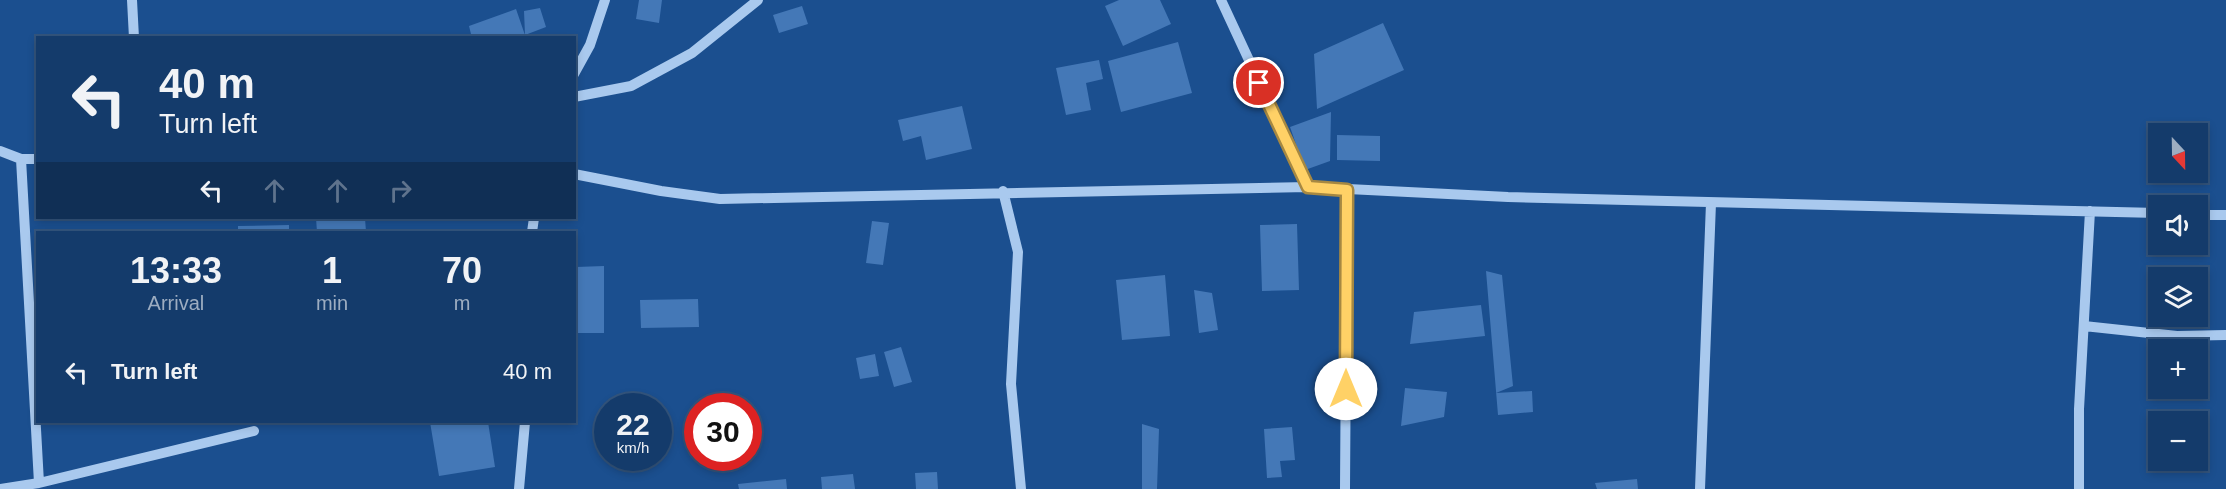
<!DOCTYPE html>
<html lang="en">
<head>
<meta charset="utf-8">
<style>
  body { margin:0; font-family:Arial,sans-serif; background:#1d4271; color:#f1f3f6; height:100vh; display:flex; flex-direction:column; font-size:22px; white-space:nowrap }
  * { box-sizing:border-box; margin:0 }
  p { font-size:20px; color:#9dadc1 }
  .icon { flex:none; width:33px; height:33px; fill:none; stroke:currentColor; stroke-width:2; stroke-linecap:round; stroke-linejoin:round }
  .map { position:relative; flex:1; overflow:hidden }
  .panel { position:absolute; left:36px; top:231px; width:540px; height:192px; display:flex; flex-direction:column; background:#143b6b; border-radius:0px; box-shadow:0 3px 9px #0003,0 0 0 2px #33557e }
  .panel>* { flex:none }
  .guide { position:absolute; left:36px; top:36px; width:540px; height:183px; border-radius:0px; box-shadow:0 3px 9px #0003,0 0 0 2px #33557e; background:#143b6b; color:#f1f3f6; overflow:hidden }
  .needle { width:39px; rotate:158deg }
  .controls { position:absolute; left:2148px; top:123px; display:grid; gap:12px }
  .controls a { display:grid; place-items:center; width:60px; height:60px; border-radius:0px; background:#143b6b; box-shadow:0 3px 9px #0003,0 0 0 2px #33557e; font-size:30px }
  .speed { position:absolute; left:594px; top:393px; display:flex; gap:12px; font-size:30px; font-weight:700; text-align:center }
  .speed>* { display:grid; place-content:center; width:78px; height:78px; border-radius:50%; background:#143b6b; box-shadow:0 3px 9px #0003,0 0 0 2px #33557e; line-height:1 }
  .speed small { font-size:15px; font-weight:400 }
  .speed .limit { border:9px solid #d22; background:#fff; color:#111 }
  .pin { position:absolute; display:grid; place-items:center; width:51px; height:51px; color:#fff; margin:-26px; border:3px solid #fff; border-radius:50%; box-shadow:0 2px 6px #0007 }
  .me { position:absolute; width:66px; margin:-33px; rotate:0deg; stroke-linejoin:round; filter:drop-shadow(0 0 4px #0008) }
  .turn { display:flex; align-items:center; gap:21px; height:126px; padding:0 24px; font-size:27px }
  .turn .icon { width:78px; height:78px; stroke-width:2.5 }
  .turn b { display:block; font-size:42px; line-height:51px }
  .lanes { display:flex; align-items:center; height:57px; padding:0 24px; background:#0003; justify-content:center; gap:30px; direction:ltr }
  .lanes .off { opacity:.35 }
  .eta { display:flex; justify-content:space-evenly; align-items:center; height:102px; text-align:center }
  .eta b { font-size:36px; font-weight:700; line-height:42px }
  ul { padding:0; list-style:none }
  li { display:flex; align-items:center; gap:18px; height:78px; padding:0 24px }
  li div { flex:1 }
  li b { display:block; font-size:22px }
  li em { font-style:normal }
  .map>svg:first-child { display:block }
  .building { fill:#4478b7 }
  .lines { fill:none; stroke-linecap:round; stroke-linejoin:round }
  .minor { stroke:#a9c9ee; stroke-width:10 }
  .route-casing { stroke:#a68842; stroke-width:15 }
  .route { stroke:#ffd166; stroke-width:10 }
</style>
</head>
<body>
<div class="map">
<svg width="2226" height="489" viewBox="0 0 2226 489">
  <rect width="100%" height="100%" fill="#1b4f8f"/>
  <path class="building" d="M639,0H662L659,23L636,19Z
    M1119,0H1160L1171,24L1123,46L1105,6Z
    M802,6L808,24L779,33L773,15Z
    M540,8L546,27L525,35L524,11Z
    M516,9L526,38H472L469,26Z
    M1383,23L1404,70L1317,109L1314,54Z
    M1178,42L1192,93L1121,112L1108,61Z
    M1099,60L1103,79L1086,83L1091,110L1066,115L1056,68Z
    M962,106L972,149L926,160L921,136L903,141L898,120Z
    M1331,112L1330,161L1305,170L1290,127Z
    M1337,135L1380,136V161L1337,160Z
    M316,218H365L366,232H317Z
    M872,221L889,223L883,265L866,263Z
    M1297,224L1299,290L1262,291L1260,225Z
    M289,225V232H238V226Z
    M604,266V333H577L576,267Z
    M1486,271L1502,275L1513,386L1496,393L1532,391L1533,412L1498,415Z
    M1165,275L1170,336L1122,340L1116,280Z
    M1194,290L1212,293L1218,330L1199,333Z
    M698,299L699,327L641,328L640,300Z
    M1481,305L1485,336L1410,344L1414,312Z
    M901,347L912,382L894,387L884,352Z
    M875,354L879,376L860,379L856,358Z
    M1405,388L1447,392L1444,417L1401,426Z
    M430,422H488L495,467L439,476Z
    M1142,424L1159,429L1157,489H1142Z
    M1292,427L1295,460L1280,461L1282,477L1267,478L1264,429Z
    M937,472L938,489H916L915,473Z
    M853,474L855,489H822L821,477Z
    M786,479L787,489H739L738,484Z
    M1637,479L1638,489H1597L1595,483Z"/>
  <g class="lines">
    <path class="minor" d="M132,0L134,38
      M1221,0L1308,187
      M574,74L590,45L605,0
      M574,97L631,86L692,53L758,0
      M0,151L21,159H38
      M21,159L39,483
      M574,174L661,191L720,199L1308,187L1508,197L2158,213
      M1003,191L1018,252L1011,384L1021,489
      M2198,215H2226
      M532,232L534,218
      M2084,326L2177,336L2226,335
      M0,489L39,483L254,431
      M519,489L525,422
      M1345,489L1347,190
      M1700,489L1711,203
      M2079,489V409L2090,211"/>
  </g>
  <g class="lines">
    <g class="route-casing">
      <path id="route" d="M1259,83L1308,187L1347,190L1346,389"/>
    </g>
    <use href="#route" class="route"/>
  </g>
</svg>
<div class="controls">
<a><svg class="needle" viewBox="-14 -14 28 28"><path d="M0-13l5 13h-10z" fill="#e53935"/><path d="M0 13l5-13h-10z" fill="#9dadc1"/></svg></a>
<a><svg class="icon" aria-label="sound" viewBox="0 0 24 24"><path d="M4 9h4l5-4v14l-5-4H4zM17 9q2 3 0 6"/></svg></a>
<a><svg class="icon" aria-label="layers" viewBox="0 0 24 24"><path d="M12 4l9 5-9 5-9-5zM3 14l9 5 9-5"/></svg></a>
<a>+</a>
<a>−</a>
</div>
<div class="speed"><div>22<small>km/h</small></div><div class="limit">30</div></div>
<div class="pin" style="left:1259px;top:83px;background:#d93025"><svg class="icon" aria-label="arrive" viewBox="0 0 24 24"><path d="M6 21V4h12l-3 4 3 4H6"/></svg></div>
<svg class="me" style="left:1346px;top:389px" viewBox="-20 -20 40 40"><circle r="19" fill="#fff"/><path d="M0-13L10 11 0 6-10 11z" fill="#ffd166"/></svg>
<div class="guide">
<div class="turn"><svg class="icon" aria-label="left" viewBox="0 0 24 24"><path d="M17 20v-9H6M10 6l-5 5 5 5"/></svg><div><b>40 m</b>Turn left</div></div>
<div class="lanes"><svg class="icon" aria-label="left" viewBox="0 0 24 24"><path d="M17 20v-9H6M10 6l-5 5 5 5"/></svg><svg class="icon off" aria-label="ahead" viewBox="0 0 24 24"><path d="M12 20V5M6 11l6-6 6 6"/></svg><svg class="icon off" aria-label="ahead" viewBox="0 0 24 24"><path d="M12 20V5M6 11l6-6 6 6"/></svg><svg class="icon off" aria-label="right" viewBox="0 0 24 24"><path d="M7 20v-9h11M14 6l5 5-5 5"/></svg></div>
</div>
<section class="panel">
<div class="eta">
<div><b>13:33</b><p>Arrival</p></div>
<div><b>1</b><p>min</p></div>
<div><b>70</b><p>m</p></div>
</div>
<ul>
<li><svg class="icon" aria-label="left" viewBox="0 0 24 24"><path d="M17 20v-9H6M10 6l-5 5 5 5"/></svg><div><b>Turn left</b></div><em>40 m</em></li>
</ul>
</section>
</div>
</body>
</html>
